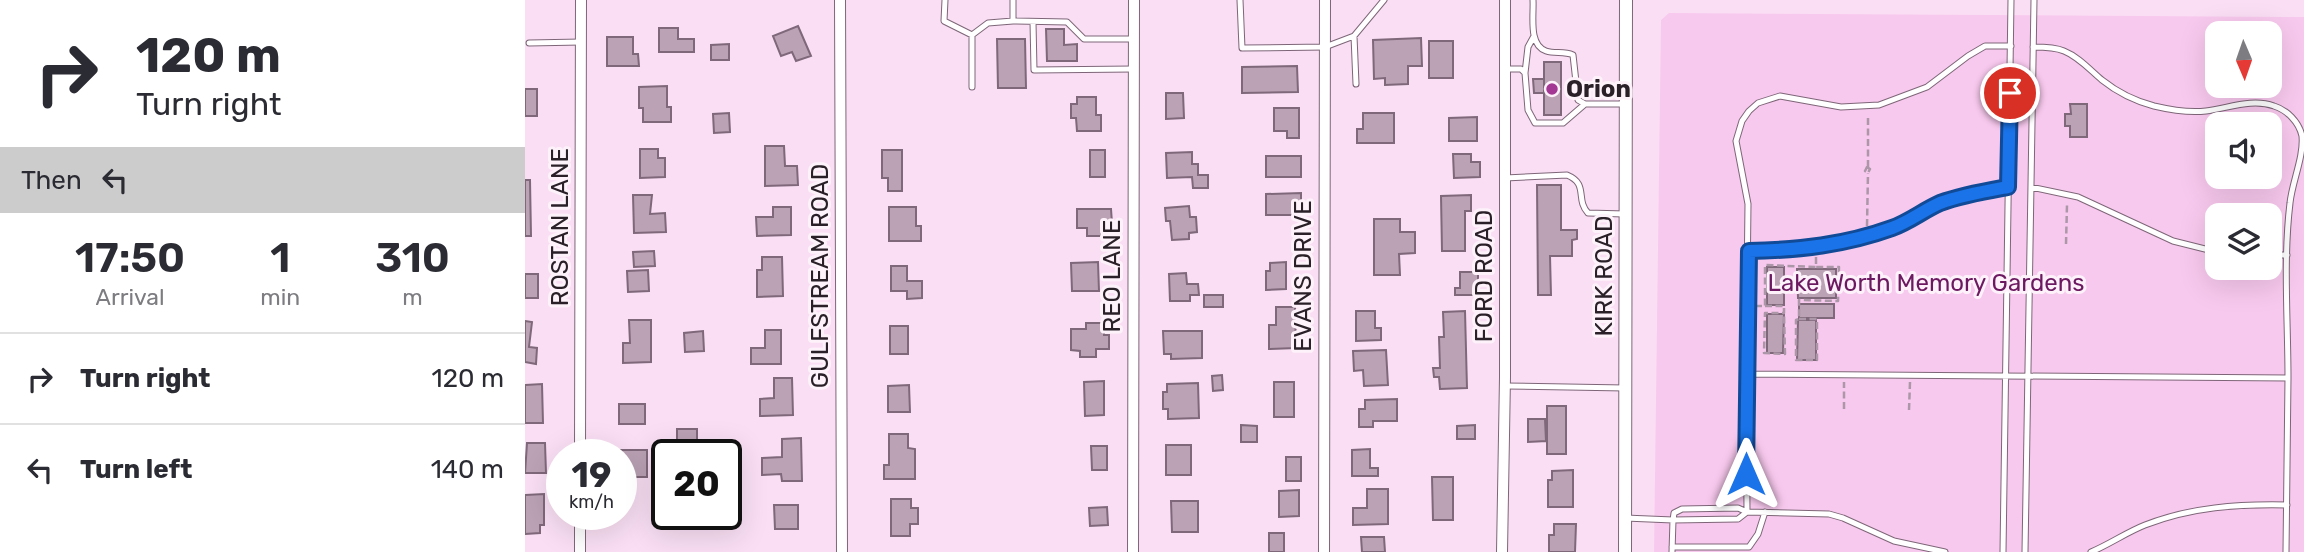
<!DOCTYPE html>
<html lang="en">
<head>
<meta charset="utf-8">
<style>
  body { margin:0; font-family:Rubik,sans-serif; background:#f2f2f3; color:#2b2b33; height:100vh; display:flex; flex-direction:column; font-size:26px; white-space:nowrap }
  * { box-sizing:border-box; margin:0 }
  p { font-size:23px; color:#7c7c81 }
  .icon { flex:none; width:38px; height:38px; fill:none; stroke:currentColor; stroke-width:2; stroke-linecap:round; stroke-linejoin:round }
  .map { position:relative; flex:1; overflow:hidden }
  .side { display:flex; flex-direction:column; background:#fff; width:525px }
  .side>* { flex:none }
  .top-card { background:#fff; color:#2b2b33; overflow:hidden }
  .needle { width:46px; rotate:178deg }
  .controls { position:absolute; left:1680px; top:21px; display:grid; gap:14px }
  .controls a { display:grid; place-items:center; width:77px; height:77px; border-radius:14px; background:#fff; box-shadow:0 7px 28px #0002; font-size:35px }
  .speed { position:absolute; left:21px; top:439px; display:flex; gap:14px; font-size:35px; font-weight:700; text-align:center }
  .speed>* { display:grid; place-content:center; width:91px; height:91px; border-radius:50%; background:#fff; box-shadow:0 7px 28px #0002; line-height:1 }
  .speed small { font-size:18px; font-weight:400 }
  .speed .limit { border:4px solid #111; border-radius:10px; background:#fff; color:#111 }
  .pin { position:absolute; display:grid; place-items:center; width:60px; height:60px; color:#fff; margin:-30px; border:4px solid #fff; border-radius:50%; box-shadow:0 2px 7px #0007 }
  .me { position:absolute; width:77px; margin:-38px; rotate:0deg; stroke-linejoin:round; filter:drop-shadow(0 0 5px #0008) }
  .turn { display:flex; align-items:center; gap:24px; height:147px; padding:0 21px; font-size:32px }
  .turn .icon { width:91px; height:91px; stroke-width:2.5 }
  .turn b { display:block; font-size:49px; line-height:60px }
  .then { display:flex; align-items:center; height:66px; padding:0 21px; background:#0003; gap:14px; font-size:26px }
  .eta { display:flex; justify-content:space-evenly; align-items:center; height:119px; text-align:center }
  .eta b { font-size:42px; font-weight:600; line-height:49px }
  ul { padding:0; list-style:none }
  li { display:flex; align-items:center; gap:21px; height:91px; padding:0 21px; border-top:2px solid #e1e1e2 }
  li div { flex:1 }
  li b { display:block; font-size:26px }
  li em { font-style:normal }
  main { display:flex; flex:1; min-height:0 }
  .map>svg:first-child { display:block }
  .green { fill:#f8c9ee; fill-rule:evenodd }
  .building { fill:#bba2b5; stroke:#7f687a; stroke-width:2 }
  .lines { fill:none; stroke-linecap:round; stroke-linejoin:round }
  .service-casing { stroke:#7e6678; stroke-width:7 }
  .minor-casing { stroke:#7e6678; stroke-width:12 }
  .tertiary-casing { stroke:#7e6678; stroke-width:14 }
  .path { stroke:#ab97a7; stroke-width:2.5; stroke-dasharray:7 3.5; stroke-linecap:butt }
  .service { stroke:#fff; stroke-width:5 }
  .minor { stroke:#fff; stroke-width:10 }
  .tertiary { stroke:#fff; stroke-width:12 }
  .route-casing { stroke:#114b97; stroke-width:18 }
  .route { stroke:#1a73e8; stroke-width:12 }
  .poi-dot { fill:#a43694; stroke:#fdf2fa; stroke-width:2.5 }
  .labels { text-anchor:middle; stroke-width:6; stroke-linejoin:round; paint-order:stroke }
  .poi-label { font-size:24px; font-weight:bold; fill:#2a2128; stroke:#fdf2fa; text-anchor:start }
  .street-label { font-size:24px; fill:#2a2128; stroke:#fdf2fa }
  .park-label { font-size:24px; fill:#6c1961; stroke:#fdf2fa }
</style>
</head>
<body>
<main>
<section class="side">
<div class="top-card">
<div class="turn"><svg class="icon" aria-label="right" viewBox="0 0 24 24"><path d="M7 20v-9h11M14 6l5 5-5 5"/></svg><div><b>120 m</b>Turn right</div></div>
<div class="then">Then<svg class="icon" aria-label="left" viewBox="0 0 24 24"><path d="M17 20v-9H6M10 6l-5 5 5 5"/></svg></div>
</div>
<div class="eta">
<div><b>17:50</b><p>Arrival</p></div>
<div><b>1</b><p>min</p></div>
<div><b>310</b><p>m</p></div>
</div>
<ul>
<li><svg class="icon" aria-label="right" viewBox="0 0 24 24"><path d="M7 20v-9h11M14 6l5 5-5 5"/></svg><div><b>Turn right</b></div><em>120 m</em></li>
<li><svg class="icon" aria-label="left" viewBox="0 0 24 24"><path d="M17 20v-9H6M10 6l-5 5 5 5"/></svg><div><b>Turn left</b></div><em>140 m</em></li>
</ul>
</section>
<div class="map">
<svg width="1779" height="552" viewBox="0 0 1779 552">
  <rect width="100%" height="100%" fill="#fadff4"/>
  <path class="green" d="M1144,13L1779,17V552H1129L1136,20ZM1692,33H1745V86H1692ZM1692,124H1745V177H1692ZM1692,215H1745V268H1692Z"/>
  <path class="building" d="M273,26L286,56L271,61L267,52L256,56L248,36Z
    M134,28H153V39H169V52H134Z
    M521,29H539V45L552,44V61H522Z
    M82,37H108V54H113L114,66H82Z
    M896,38L897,66H883V84L860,85V78L849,79L848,40Z
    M472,39H500L501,88H473Z
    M904,41H928V78H904Z
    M204,44V60H186V45Z
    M1019,62H1036V115H1019Z
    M772,66L773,92L717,93V67Z
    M1008,79H1019V93H1009Z
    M142,86V107H146V122H118V108H114V87Z
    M0,89H12V116H0Z
    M641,93H658L659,118L641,119Z
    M552,97H571V115H576V131H552L551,118H546V104H552Z
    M1545,104H1562V137H1545V126H1540V114H1546Z
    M749,108H774V138H762V131H749Z
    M204,113L205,132L189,133L188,114Z
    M838,113H869V143H832V129H838Z
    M952,117V141H924V118Z
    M240,146H259L260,166H272L273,185L240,186Z
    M115,149H133V158H140V177L115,178Z
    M357,150H377V191H363V178H357Z
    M565,150H580V177H565Z
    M667,152V164H673V175H683V188H668L667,177L642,178L641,153Z
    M928,154H946V162H955V177L929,178Z
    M741,156H776V177H741Z
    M0,180H5L6,236H0Z
    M1012,185H1036V230H1052V239L1047,240V256H1025L1026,295H1013Z
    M776,193V215H741V194Z
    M108,195H127L125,214L140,213L141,232L109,233Z
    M946,195V211H940V251H917L916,196Z
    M664,206L665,217H671L672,232L664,233V239L647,240L645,221H641L640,208Z
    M248,207H266V235L232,236L231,217H248Z
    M364,207H391V226H396V241H364Z
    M552,209H586L587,223H581L582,236H562V228H552Z
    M849,219H875V232H890V253L874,254L875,275H849Z
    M129,251L130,266L109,267L108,252Z
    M237,257H257L258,296L232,297V270H237Z
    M573,262L574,291H547L546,263Z
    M761,262V289L741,290V271H745V263Z
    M366,266H382V281H397V298L382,299V291H366Z
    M1242,267H1259V305H1242Z
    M1272,269H1311V298H1273Z
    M123,270L124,291L103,292L102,271Z
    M935,272H953V295H930V288H935Z
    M661,273L662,284H673L674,295H665V301H645L644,274Z
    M0,274H13V298H0Z
    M679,295H698V307H679Z
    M1274,304H1309V318H1274Z
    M751,307H770L771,348L744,349V325H751Z
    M831,311H850V328H856V340L831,341Z
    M940,311L942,388L915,389L914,377H909L908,368H915L914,337H919L918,312Z
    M1242,314H1259L1258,353H1242Z
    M104,320H126V362L98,363V343H105Z
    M1273,320H1291V360H1272Z
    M0,321L7,322L4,347L12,348L11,364L0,362Z
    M561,323H579V335H584V349H571V357H555V351L546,350V329H561Z
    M365,326H383V354H365Z
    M240,330H256V364H226V348H240Z
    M178,331L179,351L160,352L159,333Z
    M638,331H677V358L646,359V354H639Z
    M861,350L863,385L839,386L838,370L829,371L828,351Z
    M697,375L698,390L688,391L687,376Z
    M249,378H267L268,415L235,416V399L249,398Z
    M579,381V415L560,416L559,382Z
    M749,382H769V417H749Z
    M673,383L674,418L643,419V409H638V392H642V384Z
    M17,384L18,423H0V385Z
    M384,385L385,412H363V386Z
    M872,399V421H848V427H834V409H840V400Z
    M94,404H120V424H94Z
    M1022,406H1041V454H1022Z
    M1003,419H1020L1021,441L1003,442Z
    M716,425L732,426V442H716Z
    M950,425V439H932V426Z
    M152,429H172V455H152Z
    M364,434H383V448L390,449V479H359V465H364Z
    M276,438L277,481H257L256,474L237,475V458L257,457V439Z
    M2,443H20L21,473H0Z
    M641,445H666V475H641Z
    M566,446H582V470H567Z
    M845,449V468H853V476H827V450Z
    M91,450H122V477H110V492H96V455H91Z
    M761,457H776V481H761Z
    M1048,470V507H1023V480H1027V471Z
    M907,477H928V520H908Z
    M842,489H863V524L828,525V508H842Z
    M774,490V516L754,517V491Z
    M19,494V525H15V533L0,534V495Z
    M366,499H386V508H393V524H385V536H366Z
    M646,501H673V532H647Z
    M249,505H273V529H250Z
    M582,507L583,525L565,526L564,508Z
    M1029,524H1051L1050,552H1024V535H1029Z
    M744,533H759V552H744Z
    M836,537H859L860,552H837Z"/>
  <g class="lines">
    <g class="service-casing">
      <path id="service" d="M420,0L419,21L447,35
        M488,0V21L542,22L559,39H609
        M715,0L717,48L800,47L829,36L859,0
        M1008,0C1009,15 1003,45 1021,51C1030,54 1039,51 1048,55L1053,100L1060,104H1100
        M508,22L509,70L608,69
        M829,36L831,84
        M4,43L56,42
        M980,69H996L1000,73L1003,110L1010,123H1038L1060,104
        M1000,73L1003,47L1009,36
        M447,87V35L463,23L488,21
        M980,178L1042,175C1064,184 1050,199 1063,213L1100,214
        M1506,187L1553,197L1648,241L1692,252
        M1224,251C1270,250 1313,247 1357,232C1378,225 1395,211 1415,203C1437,195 1461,191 1483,187
        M1745,255H1762
        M1221,374L1223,204L1211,141L1217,121L1224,111L1233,103L1255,96L1316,107L1354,105L1402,87L1443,56L1460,46H1486
        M981,386L1100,388
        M1213,508L1222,512L1213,519L1148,520L1149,513L1157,509Z
        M1100,518L1148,520L1147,552
        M1147,547H1224L1233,534L1240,512
        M1420,552L1369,541L1318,518L1304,514L1222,512L1221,374L1763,378C1763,320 1758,261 1765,203C1767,182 1779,157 1777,136C1774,122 1762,110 1749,106C1727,98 1704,108 1681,111C1664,113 1646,110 1629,106C1610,101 1592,92 1577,80C1565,70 1554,57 1539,51C1530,47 1518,47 1508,47
        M1478,552L1486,0
        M1500,552L1509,0
        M1566,552C1585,544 1602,532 1620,525C1667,507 1712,504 1762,505
        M1761,552L1763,378"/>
    </g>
    <g class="minor-casing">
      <path id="minor" d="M315,0L317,552
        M55,455L56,0
        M55,552V514
        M608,552L609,0
        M799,552L800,0
        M977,552L980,377V0"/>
    </g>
    <g class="tertiary-casing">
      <path id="tertiary" d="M1100,552L1101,0"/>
    </g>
    <path class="path" d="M1342,167L1345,169L1343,173L1340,171Z
      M1343,167V115
      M1342,226L1343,173
      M1541,244L1542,205
      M1230,306H1240V265L1291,267V255
      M1240,306H1259V313H1240L1239,353L1260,354L1259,313
      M1274,319H1292V360H1271V320L1274,319V300L1313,301L1314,267H1291
      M1319,409V382
      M1384,410L1385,382"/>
    <use href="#service" class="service"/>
    <use href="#minor" class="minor"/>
    <use href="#tertiary" class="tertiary"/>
  </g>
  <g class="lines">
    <g class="route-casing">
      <path id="route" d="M1221,474L1224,251C1274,250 1320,245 1367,228C1384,222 1399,210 1415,203C1437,195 1461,191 1483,187L1485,93"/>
    </g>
    <use href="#route" class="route"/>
  </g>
  <circle class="poi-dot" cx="1027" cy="89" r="7"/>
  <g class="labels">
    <g class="poi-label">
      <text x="1041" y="97">Orion</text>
    </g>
    <g class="street-label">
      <text transform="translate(35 227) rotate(-90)" y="8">ROSTAN LANE</text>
      <text transform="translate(295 276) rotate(-90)" y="8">GULFSTREAM ROAD</text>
      <text transform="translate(587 276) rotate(-90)" y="8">REO LANE</text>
      <text transform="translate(778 276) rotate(-90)" y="8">EVANS DRIVE</text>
      <text transform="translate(959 276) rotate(-90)" y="8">FORD ROAD</text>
      <text transform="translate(1079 276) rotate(-90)" y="8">KIRK ROAD</text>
    </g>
    <g class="park-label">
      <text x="1401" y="291">Lake Worth Memory Gardens</text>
    </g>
  </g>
</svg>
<div class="controls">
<a><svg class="needle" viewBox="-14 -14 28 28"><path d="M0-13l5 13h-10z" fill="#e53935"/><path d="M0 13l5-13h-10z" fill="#7c7c81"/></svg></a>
<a><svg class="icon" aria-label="sound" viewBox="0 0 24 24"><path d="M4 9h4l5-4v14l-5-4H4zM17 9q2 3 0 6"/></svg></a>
<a><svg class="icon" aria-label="layers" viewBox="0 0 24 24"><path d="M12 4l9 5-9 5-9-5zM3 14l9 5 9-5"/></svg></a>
</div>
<div class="speed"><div>19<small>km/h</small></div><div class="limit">20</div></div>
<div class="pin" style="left:1485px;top:93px;background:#d93025"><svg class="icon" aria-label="arrive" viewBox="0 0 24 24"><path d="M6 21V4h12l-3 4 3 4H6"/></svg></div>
<svg class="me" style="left:1221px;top:474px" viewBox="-20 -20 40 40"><path d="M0-17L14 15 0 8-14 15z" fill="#1a73e8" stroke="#fff" stroke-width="4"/></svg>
</div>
</main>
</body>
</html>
